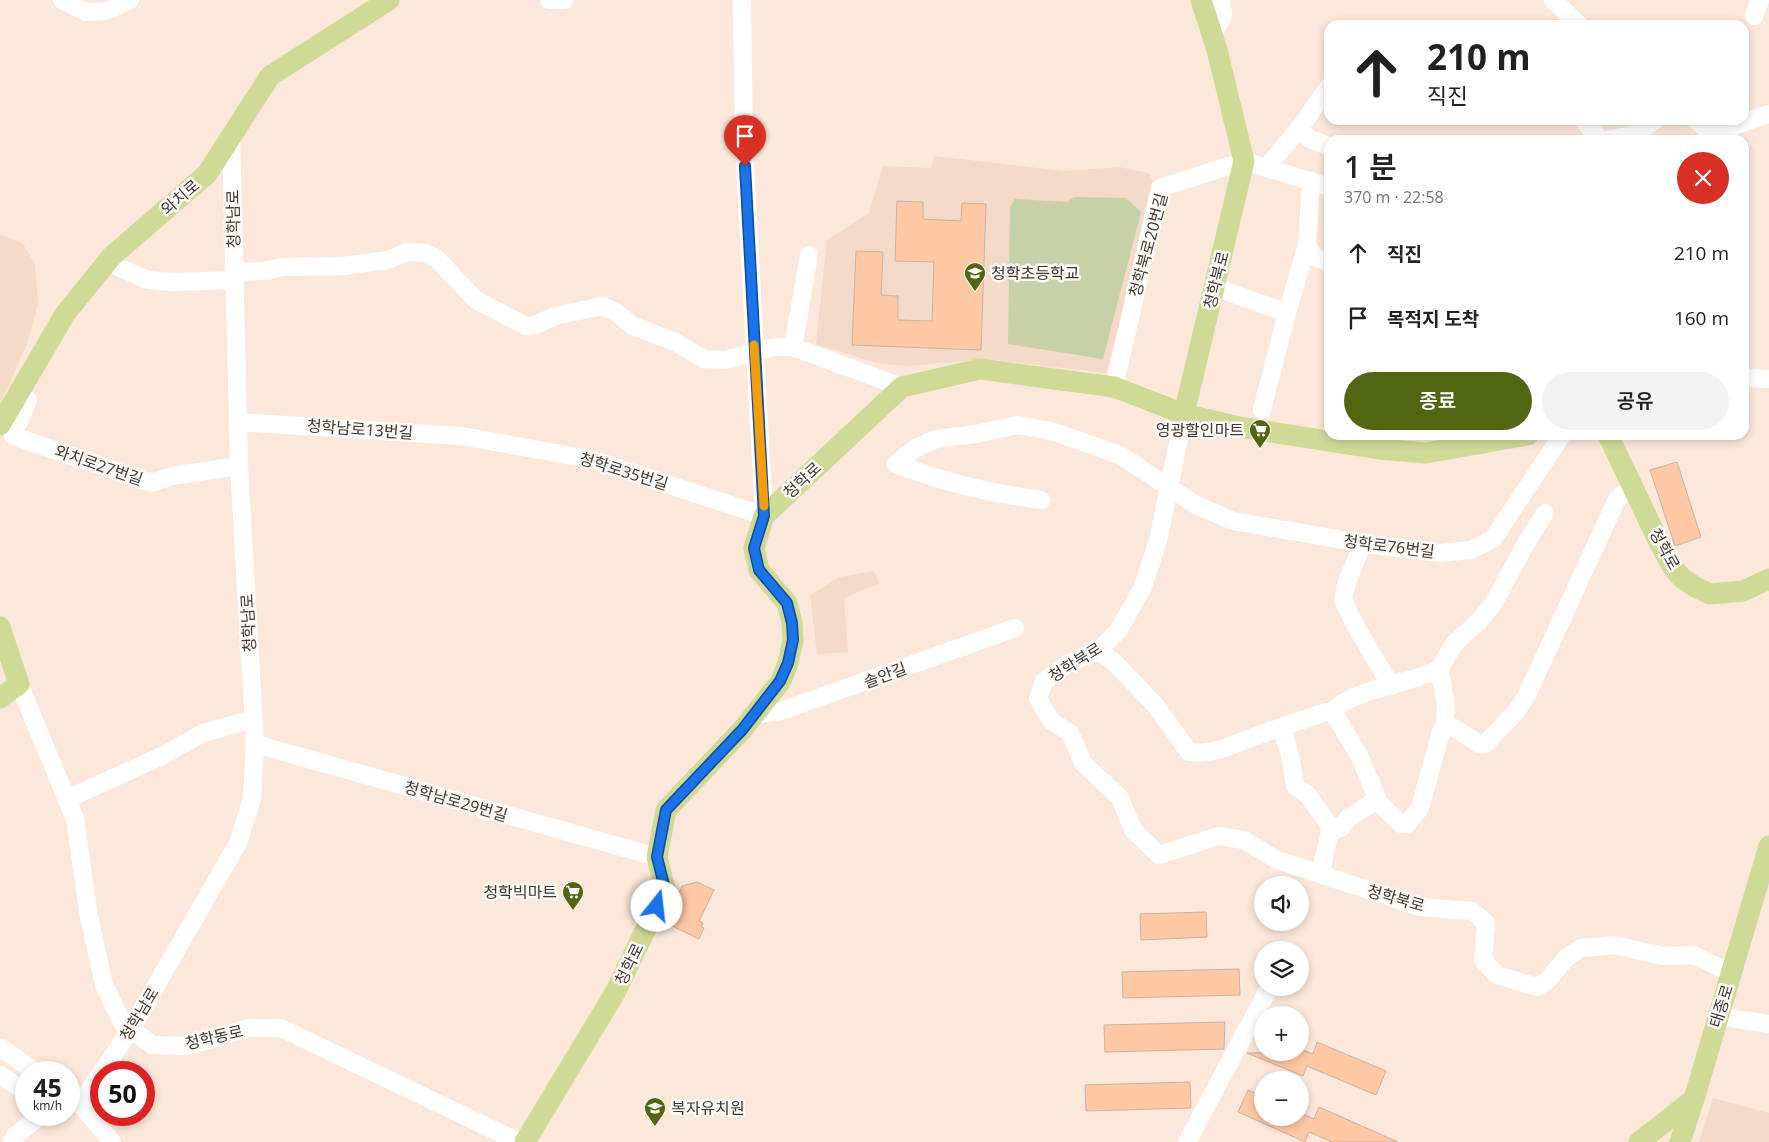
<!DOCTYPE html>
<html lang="ko">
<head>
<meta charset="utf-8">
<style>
  body { margin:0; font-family:"Open Sans","Noto Sans KR",sans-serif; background:#f2f2f2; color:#202124; height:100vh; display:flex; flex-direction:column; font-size:19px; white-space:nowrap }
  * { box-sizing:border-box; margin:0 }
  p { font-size:16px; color:#757577 }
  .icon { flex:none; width:28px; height:28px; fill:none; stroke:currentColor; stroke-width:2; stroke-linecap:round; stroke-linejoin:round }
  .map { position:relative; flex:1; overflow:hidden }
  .details { position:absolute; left:1324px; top:135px; width:425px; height:305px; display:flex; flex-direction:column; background:#fff; border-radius:15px; box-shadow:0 2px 8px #0003 }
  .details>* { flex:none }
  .guide { position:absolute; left:1324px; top:20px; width:425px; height:105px; border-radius:15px; box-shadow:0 2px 8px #0003; background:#fff; color:#202124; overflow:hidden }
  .fabs { position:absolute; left:1254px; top:876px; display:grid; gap:10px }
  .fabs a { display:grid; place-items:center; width:55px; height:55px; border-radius:50%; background:#fff; box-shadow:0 2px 8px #0003; font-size:25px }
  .speed { position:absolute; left:15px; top:1061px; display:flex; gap:10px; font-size:25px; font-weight:700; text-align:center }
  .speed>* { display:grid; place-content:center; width:65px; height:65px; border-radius:50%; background:#fff; box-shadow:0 2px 8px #0003; line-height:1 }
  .speed small { font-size:12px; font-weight:400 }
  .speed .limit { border:8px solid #d22; background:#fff; color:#111 }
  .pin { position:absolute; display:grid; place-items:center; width:42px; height:42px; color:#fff; margin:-51px -21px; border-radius:50% 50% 50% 0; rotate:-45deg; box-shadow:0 0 5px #0007 }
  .pin .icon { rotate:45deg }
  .me { position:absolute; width:55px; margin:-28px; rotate:16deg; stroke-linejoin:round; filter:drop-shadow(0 0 4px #0008) }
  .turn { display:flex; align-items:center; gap:18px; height:105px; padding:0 20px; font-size:22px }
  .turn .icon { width:65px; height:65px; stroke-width:2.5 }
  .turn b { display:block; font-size:35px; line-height:42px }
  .round { display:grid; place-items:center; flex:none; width:52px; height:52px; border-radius:26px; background:#f2f2f2 }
  .head { display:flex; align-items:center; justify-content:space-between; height:85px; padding:0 20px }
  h1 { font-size:30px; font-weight:600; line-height:38px }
  .action { display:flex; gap:10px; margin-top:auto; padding:10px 20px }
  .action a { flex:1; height:58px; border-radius:30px; background:#526612; color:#fff; font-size:20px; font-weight:600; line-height:58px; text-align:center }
  .action a+a { background:#f2f2f2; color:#202124 }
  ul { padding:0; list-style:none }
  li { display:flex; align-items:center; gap:15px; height:65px; padding:0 20px }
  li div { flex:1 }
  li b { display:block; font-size:19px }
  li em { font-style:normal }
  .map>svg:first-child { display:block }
  .built { fill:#f4dac8 }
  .green { fill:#c6d1a8 }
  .building { fill:#ffc8a4; stroke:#c5b2a5 }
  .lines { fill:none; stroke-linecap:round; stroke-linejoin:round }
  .minor { stroke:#fff; stroke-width:18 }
  .major { stroke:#d0da97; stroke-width:21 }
  .route-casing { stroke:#114b97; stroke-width:12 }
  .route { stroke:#1a73e8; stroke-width:9 }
  .slow { stroke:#f59e0b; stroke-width:9 }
  .labels { text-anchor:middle; stroke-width:5; stroke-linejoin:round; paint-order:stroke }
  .street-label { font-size:16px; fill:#3f3732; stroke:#fdf9f6 }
  .poi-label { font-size:16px; fill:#3f3732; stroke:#fdf9f6; text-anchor:start }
</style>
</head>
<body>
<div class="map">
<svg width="1769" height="1142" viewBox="0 0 1769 1142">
  <rect width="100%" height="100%" fill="#fce8da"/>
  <path class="built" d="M934,156L1065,171L1119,167L1148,173L1157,187L1106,373L987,359L907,366L876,363L816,344L827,240L869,213L883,166L931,168Z
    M0,234L23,244L35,264L38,304L27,344L0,404Z
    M874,571L879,583L844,598L848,652L817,654L810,595L840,577Z
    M1713,1098L1769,1113V1142H1699Z"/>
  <path class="green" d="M1074,197L1126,198L1141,212L1103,359L1008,344L1010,207L1015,199L1067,202Z"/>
  <path class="building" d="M897,201L923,202V219L961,221L962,203L986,204L981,350L852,345L856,251L883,252L881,295L898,296V320L932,321L934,262L895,261Z
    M1677,462L1701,537L1675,546L1650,470Z
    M697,882L714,890L699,921L703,923L701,927L704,928L699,939L666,923L682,886Z
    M1206,912L1207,937L1141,940L1140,914Z
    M1239,969L1240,995L1123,998L1122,972Z
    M1225,1022L1224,1049L1105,1052L1104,1025Z
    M1317,1042L1386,1071L1376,1095L1307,1066L1303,1076L1247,1053L1300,1052V1049L1313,1054Z
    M1190,1082L1191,1108L1086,1111L1085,1085Z
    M1248,1090L1262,1096V1118H1300V1113L1314,1119L1319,1107L1398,1142H1332L1309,1132L1305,1142L1238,1112Z"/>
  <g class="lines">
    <path class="minor" d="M62,0L86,12L107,11L130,0
      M549,0H565
      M1553,0L1579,25
      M1754,16L1760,0
      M1212,36L1223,15L1221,0
      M1583,120L1601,140
      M1696,120L1715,136
      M1299,129L1310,139L1329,146
      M1606,140L1636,134L1655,120
      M1711,140L1736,125L1769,114
      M1267,167L1299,129L1329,86
      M1311,181L1307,245L1315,257L1329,263
      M112,256L118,267L148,280L173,282L235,280
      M234,272L265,271L282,267L343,266L388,260L407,252L426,253L437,259L476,300L526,326L535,325L555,316L602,306L616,312L631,325L675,342L704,359L725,360L774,347H793L902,387
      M1214,287L1287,313
      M793,347L809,255
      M1744,378L1769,379
      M1114,387L1160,188L1244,161L1329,187
      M17,395L28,400L13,436L151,483L172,476L239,466
      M1262,410L1287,313L1307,245
      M1184,414L1158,541L1142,589L1118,631L1098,651L1069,663L1044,681L1038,698L1051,721L1070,733L1083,763L1120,798L1133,830L1159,855L1218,836L1244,840L1277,860L1420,907L1472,911L1486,923L1483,960L1497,975L1537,987L1547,981L1566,958L1581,948L1615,945L1662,956L1694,955L1731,973
      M238,422L462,436L594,460L764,516L744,147L742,0
      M1041,500C989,493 945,483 896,464L914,449L936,439L976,434L1018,425L1051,431L1120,455L1196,505L1233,521L1367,544L1440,553L1471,550L1493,539L1562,435
      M1363,543L1347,582L1343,599L1355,625L1391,686
      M1098,651L1114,662L1156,706L1189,752C1215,756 1235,743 1259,735C1281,727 1303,720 1326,712H1333
      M1439,669L1454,644L1479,621L1493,604L1528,540L1545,513
      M19,684L75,819L89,917L104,985L122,1022L152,1045L187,1046L249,1028H281L519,1142
      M754,715L781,711L1015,628
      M1445,725L1446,703L1439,669C1412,684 1350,689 1333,712L1359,755L1379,803L1401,824H1407L1420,808L1442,728L1445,725L1454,728L1481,745L1485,744L1515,713L1526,697L1617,499L1623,494L1635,490
      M1282,727L1291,760L1295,786L1308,795L1329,825L1341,828L1348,818L1377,800
      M255,744L657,857
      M67,799L164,755L203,733L253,719
      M1320,874L1329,836L1335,826
      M1718,1016L1769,1024
      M0,1047L36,1072
      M102,1072L131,1029L238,843L252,799L255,744L239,466L231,134
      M0,1075L26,1092
      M69,1096L80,1104L112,1142
      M80,1104L101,1073
      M12,1142L15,1136L41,1115
      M1187,1142L1268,990"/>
    <path class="major" d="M1184,414L1244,161L1217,50L1201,0
      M0,425L65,314L112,256L207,174L270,76L389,0
      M1608,435L1658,540L1673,568L1682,578L1695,587L1710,594L1743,591L1769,579
      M0,627L19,684L0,698
      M525,1142L616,991L665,889L657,857L666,810L742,730L781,681L788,663L793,640L792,623L787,603L759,570L754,548L764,516L902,387L980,369L1114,387L1184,414L1239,427L1379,449L1426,453L1528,435
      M1639,1142L1694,1099L1769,846
      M1680,1142L1694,1099"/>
  </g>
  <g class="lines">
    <g class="route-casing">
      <path id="route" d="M657,906L665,889L657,857L666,810L742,730L780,681L788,663L793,640L792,623L787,603L759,570L754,548L764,516L745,166"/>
    </g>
    <use href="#route" class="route"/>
    <path class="slow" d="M754,345L764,506"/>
  </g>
  <defs>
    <g id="school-pin" transform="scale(1.125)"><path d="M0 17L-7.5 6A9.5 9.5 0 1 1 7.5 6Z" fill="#526612" stroke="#fdf9f6"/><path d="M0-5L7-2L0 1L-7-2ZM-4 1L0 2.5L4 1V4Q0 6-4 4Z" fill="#fff"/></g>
    <g id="supermarket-pin" transform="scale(1.125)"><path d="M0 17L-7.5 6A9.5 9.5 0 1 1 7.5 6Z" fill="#526612" stroke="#fdf9f6"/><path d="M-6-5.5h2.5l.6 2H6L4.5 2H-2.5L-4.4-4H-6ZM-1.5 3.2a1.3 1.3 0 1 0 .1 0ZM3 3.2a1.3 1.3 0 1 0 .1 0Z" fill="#fff"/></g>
  </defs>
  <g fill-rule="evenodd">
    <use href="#school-pin" x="975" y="273"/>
    <use href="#supermarket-pin" x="1260" y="430"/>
    <use href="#supermarket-pin" x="573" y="892"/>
    <use href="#school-pin" x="655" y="1108"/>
  </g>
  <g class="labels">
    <g class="street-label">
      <text transform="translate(180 197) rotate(-41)" y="6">와치로</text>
      <text transform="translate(233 219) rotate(-91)" y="6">청학남로</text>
      <text transform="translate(1148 245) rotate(-75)" y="6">청학북로20번길</text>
      <text transform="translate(1216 280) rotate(-76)" y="6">청학북로</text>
      <text transform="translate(360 429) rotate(4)" y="6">청학남로13번길</text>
      <text transform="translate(99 465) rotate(19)" y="6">와치로27번길</text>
      <text transform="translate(624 471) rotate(17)" y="6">청학로35번길</text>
      <text transform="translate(802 480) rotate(-43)" y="6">청학로</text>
      <text transform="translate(1389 546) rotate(7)" y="6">청학로76번길</text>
      <text transform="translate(1665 549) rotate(61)" y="6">청학로</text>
      <text transform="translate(248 623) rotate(-93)" y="6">청학남로</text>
      <text transform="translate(1075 662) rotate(-32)" y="6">청학북로</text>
      <text transform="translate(885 675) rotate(-20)" y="6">솔안길</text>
      <text transform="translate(456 801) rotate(16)" y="6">청학남로29번길</text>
      <text transform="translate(1396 898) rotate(16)" y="6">청학북로</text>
      <text transform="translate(629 964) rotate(-64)" y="6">청학로</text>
      <text transform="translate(1721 1006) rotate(-73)" y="6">태종로</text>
      <text transform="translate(139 1014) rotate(-59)" y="6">청학남로</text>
      <text transform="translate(214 1037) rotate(-13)" y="6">청학동로</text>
    </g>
    <g class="poi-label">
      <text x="991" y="279">청학초등학교</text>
      <text x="1244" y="436" text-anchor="end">영광할인마트</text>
      <text x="557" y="898" text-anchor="end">청학빅마트</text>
      <text x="671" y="1114">복자유치원</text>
    </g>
  </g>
</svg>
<div class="fabs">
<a><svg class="icon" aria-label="sound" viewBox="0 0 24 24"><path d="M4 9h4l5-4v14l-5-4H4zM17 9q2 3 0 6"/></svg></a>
<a><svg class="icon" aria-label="layers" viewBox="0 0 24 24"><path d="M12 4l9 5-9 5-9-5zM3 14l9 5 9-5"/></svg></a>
<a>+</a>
<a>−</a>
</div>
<div class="speed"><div>45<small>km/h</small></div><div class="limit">50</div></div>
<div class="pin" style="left:745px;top:166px;background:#d93025"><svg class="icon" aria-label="arrive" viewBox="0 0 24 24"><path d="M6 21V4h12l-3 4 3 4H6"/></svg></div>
<svg class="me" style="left:657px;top:906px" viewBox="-20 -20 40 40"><circle r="19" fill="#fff"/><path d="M0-13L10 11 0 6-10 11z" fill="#1a73e8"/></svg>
<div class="guide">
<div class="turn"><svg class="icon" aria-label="ahead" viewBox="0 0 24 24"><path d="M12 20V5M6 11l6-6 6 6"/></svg><div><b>210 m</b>직진</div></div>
</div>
<section class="details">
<div class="head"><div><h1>1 분</h1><p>370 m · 22:58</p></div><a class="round" style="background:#d93025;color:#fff"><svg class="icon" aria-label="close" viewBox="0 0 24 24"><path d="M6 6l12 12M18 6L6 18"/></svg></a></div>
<ul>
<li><svg class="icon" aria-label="ahead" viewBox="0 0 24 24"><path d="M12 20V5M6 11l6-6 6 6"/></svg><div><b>직진</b></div><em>210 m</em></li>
<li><svg class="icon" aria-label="arrive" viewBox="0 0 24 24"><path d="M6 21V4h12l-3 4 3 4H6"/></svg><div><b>목적지 도착</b></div><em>160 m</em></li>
</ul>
<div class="action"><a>종료</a><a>공유</a></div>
</section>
</div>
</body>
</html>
